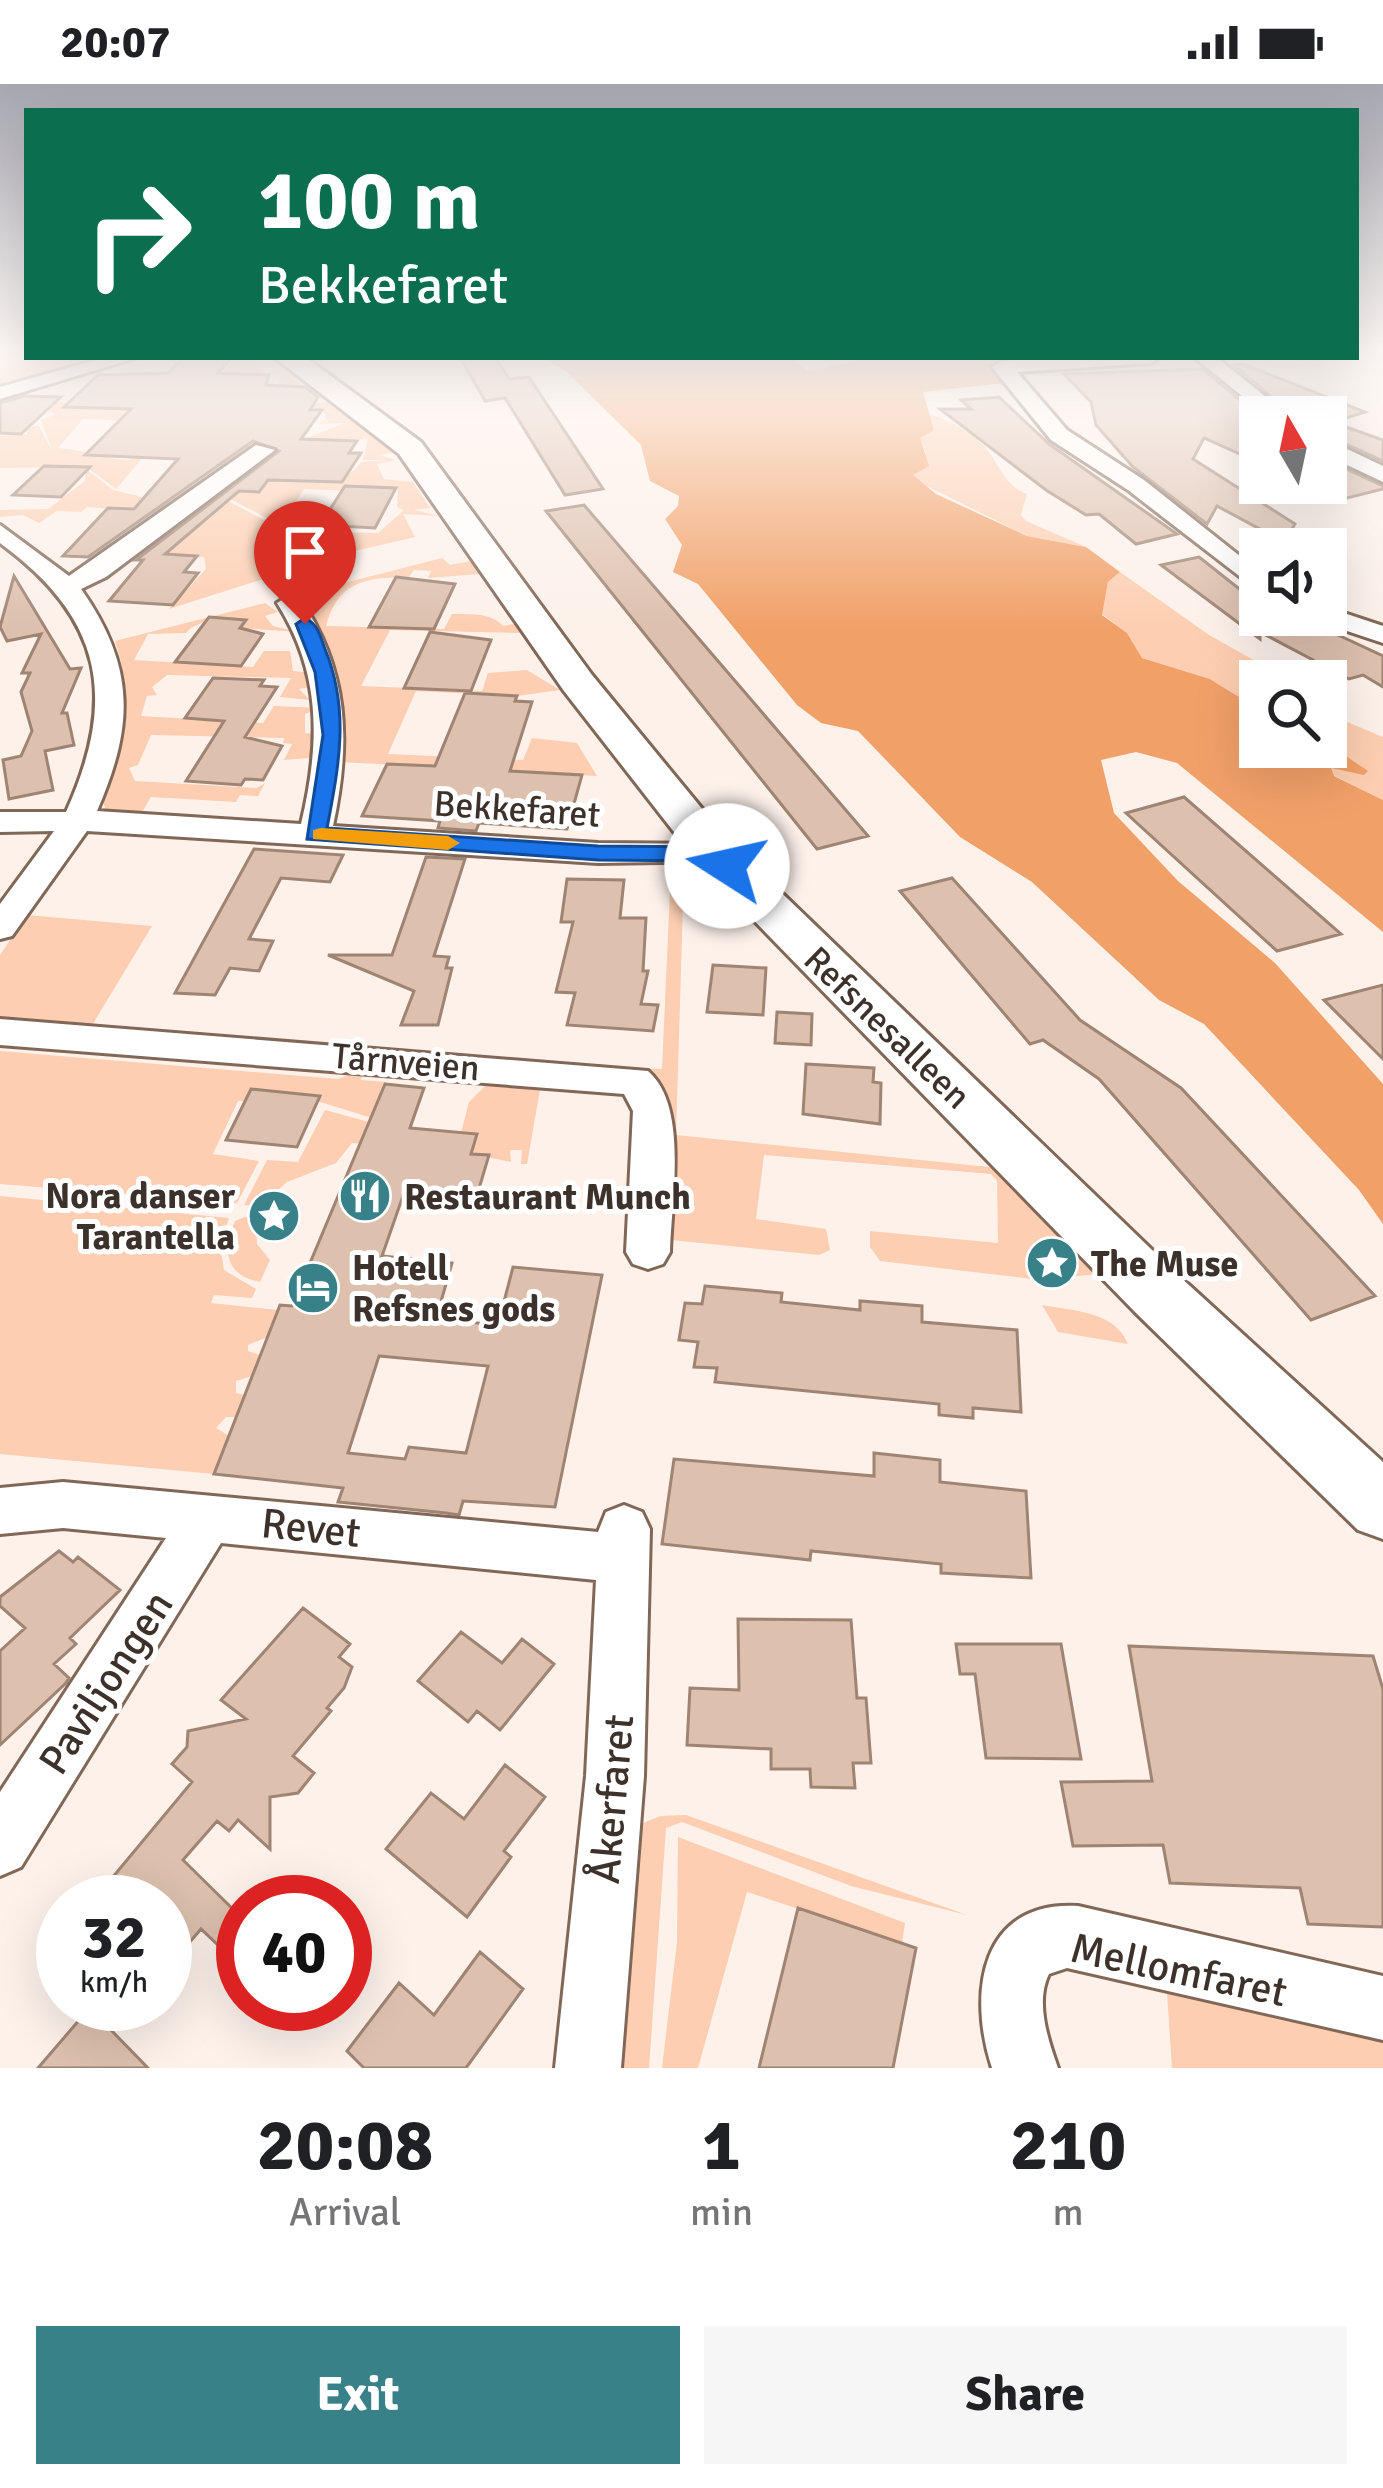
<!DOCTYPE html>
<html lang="en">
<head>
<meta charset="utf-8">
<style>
  body { margin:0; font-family:Signika,sans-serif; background:#f6f6f6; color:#202124; height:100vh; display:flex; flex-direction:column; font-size:45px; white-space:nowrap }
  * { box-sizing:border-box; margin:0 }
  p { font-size:39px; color:#757577 }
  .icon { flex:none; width:66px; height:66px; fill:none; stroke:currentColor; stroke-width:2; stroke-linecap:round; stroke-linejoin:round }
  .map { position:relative; height:1984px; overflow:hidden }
  .panel { display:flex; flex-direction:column; background:#fff; flex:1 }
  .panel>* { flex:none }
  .banner { position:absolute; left:24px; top:24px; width:1335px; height:252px; border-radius:0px; box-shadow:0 12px 48px #0002; background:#0b6e4f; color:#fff; overflow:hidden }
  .needle { width:78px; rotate:351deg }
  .fabs { position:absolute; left:1239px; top:312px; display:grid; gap:24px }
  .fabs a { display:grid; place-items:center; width:108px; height:108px; border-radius:0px; background:#fff; box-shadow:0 12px 48px #0002; font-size:60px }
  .speed { position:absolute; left:36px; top:1791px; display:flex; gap:24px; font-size:60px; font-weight:700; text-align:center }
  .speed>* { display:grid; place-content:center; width:156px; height:156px; border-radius:50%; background:#fff; box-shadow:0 12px 48px #0002; line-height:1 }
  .speed small { font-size:30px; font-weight:400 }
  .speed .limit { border:18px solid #d22; background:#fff; color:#111 }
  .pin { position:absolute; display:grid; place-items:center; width:102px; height:102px; color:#fff; margin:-123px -51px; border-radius:50% 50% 50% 0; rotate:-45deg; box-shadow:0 0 12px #0007 }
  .pin .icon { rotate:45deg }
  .me { position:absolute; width:132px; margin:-66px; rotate:280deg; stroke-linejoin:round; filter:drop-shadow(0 0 9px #0008) }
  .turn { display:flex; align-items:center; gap:42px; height:252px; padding:0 36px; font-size:54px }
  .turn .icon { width:156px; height:156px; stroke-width:2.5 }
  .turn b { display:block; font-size:84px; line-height:102px }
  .eta { display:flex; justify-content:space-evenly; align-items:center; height:204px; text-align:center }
  .eta b { font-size:72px; font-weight:800; line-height:84px }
  .cta { display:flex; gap:24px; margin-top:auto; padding:24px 36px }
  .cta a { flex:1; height:138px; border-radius:0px; background:#398188; color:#fff; font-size:48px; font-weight:800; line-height:138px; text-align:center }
  .cta a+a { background:#f6f6f6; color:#202124 }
  .status { display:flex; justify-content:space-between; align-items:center; height:84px; padding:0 60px; background:#fff; direction:ltr }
  .status svg { height:33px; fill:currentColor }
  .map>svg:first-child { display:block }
  .green { fill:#fdceb1; fill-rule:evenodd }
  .forest { fill:#f1a068 }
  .building { fill:#ddc0ae; stroke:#9f8473; stroke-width:3; fill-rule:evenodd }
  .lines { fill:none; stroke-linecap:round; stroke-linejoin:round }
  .street-casing { stroke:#816757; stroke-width:6 }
  .secondary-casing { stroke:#816757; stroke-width:6 }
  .street { fill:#fff; fill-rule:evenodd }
  .secondary { fill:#fff; fill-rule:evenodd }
  .route { fill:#1a73e8; stroke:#114b97; stroke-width:3 }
  .slow { fill:#f59e0b }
  .labels { text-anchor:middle; stroke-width:10; stroke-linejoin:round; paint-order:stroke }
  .street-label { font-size:36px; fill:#3d322b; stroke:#fff }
  .poi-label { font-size:36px; font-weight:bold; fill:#3d322b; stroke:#fff; text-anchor:start }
  .near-street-label { font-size:42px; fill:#3d322b; stroke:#fff }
</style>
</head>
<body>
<div class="status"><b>20:07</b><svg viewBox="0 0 49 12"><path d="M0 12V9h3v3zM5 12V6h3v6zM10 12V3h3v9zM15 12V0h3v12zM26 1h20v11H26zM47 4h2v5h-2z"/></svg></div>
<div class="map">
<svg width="1383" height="1984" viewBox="0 0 1383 1984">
  <rect width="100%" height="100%" fill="#fdf1ea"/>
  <path class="green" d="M32,273H113L0,304V285Z
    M247,277L267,289L287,286L301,301L313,304L296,308L313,320L331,316L354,331L349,333L353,337L361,336L395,368L379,371L396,376L377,380L384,395L413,398L430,424L414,426L439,432L403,430L415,453L338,471L215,407L259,378L252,388C285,395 338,412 361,378L388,376H363L368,355H306L283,364L344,339L319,340L326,335L324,329L278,305L280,291L223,289L231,280ZM357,402L398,404L397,423L404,426L378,449L315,448L311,442L281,440L304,405L353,407Z
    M56,317L101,324L116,319L272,358H252L239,383L218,382L233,371H145L116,405L81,379L85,383L0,384V352L27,350L25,345L38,341L52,366L41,336L56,330L49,328ZM83,335L121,337L139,368L130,376C102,375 86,366 58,364Z
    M929,330C951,336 981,353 993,374C1003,390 1009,403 1027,410L1021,431L1026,437L1086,463L1027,452L915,396L913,390L926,369L919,353L934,346Z
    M86,385L113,406L183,423L172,430L87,423L81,428L57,427L39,439L23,431L0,433V426L48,425L85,397Z
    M213,409L330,471L332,473L169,525L206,485L204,473L129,468Z
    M442,474L450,481L470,477L480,490L428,494L431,487L414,486L408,494C367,492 337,498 326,542L444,545L452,530C470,530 493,529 503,542L514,540L520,549L390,546L361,602L482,607L488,589L527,586L560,606L517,612L416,607L388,670L523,676L532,654L577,659L597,692L341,678V612L301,510Z
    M1120,488L1209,551L1291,597H1260V626L1210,595L1142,574L1127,549L1102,530L1108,498Z
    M265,519L278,528L265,532L273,542L299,548L240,544L244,536C227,535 197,535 186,549L148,550L134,576L253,583L264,567H290L293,587L314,589L317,602L299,605L310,616L280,613L291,594L167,591L152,603L157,611L147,612L141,632L263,639L274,622L320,624L305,630V649L322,650L312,657L310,674L284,676L292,660L283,659L284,654L151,651L138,681L129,684L135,697L257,704L265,699L258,712L240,711L236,718L151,713L140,732L106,726C94,700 121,662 124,633C128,606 123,583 115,557Z
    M1326,629L1383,653V716L1333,691L1330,683L1361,682L1326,658Z
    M671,784L684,787L676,1051L999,1084L1100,1190L1045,1195L1049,1187L1063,1182L1059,1165L1045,1173L1041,1196L880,1177L870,1163V1147L998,1159L997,1097L991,1090L764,1071L756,1135L826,1145L830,1166L819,1171L671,1156L628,984L662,985Z
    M27,831L152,842L91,943L0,936V871Z
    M0,967L338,995L366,984L361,996L386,998L372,1034L317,1017L318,1012L251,1005L245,1017H238L213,1070L259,1077L237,1119L0,1100Z
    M492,995L541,1000L527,1080H521L522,1066H510L511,1078L471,1070L477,1050L461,1049L469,1018Z
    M325,1026L376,1040V1061L352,1059L336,1079L287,1098L259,1123L244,1121L267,1076L298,1078Z
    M0,1112L229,1134L220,1162L224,1186L256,1205L252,1214L214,1211L211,1219L278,1226L268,1253L248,1261V1267L260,1271L252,1292L236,1297V1309L245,1311L236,1333H226L216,1344L229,1352L214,1390L0,1370Z
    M245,1133L255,1134L257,1160L270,1176L260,1198C224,1191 223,1166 235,1137Z
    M1042,1221C1073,1227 1115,1227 1128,1260L1058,1248Z
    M686,1731L967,1831L851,1802L682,1738L666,1744L649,1984H617L635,1753L641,1740L660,1732Z
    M678,1753L905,1839L902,1859L747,1808L698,1984H662L677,1858Z
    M1166,1894L1383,1942V1984H1172Z"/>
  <path class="forest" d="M542,273H790L807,287L876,273H1100L992,280L1004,299L923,308L934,346L920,354L929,382L913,391L936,410L1027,452L1086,463L1120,488L1108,498L1102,531L1127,549L1142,574L1210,595L1260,626V663H1326V658L1368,687L1364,691L1331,684L1334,692L1383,716V848L1177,679L1136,668L1101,676L1114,729L1178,797L1275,879L1383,1000V1140L1359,1106L1204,940L1159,916L1032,798L960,753L858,647L821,639L797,621L698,500L673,488L682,461L665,435L678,422L679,412L650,397L641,361L567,288Z"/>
  <path class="building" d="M184,273H232L218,289L269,291L266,301L305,303L318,313L310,326H322L301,355L357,357L349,369H361L342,398L268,396L259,408L239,407L165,470L197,472L184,488L198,489L173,521L109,517L143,476H136L279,367L253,357L88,473L63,472L108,424L134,425L178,375L85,371L131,325L64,323L98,291L168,289Z
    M460,273H495L509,295L529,293L603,405L565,411L505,314L485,317Z
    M1243,280L1365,328L1332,338L1383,356V377L1326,351V333H1295L1234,281Z
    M1202,285L1261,333L1260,379L1204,354L1193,375L1295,440L1284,458L1217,422L1207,440L1133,383L1096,341L1091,318L1064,290Z
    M25,312L61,313L21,350L0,349V319Z
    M999,313L1049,360L1177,450L1136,460L1099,430L1086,431L1046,406L940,325H971L961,316Z
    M1326,376L1383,402V405L1343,415L1326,408Z
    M44,382L90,383L61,413L13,411Z
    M345,402L396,404L375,444L320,441Z
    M584,421L742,605L868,752L817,765L546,427Z
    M1199,473L1247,511L1260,512V531H1283L1310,547L1323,544L1383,572V603L1363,591L1349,595L1260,548V555L1161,481Z
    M14,492L70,585L81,584L62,629H67L74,661L45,667L53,706L9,715L3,676L21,672L32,647L21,608L30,589H22L41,550L7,557L0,543Z
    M396,493L455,500L434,545L369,543Z
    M209,533L246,536L240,544L263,550L241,582L175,578Z
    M430,548L491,556L471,607L404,604Z
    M213,594L264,596L260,602L277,603L245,653L282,662L263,696L245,695L241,701L186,697L224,637L185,634Z
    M465,609L517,612L515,617L532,618L510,687L582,691L567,745L479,739L476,747L438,744L440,737L362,732L387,680L435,682Z
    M1184,713L1341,850L1277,867L1126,729Z
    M254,765L343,771L330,798L281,794L249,855L273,857L259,887L230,884L215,911L175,909Z
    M426,773L465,775L434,872L449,873L446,884H452L438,941H401L414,907L328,871H392Z
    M952,794L1080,936L1181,1004L1375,1212L1311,1236L1099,995L1043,956L1030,960L900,807Z
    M567,795L624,796L620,834H646L643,887H648L641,920L658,921L653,947L567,941L575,909L556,908L573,838H561Z
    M713,881L766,884L763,931L707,928Z
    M1383,901V975L1324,916Z
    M777,928L812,930L811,961L775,959Z
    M806,980L874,984L873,998L881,999L880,1040L803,1030Z
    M385,1000L424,1004L410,1044L477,1050L471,1070L489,1071L476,1115L404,1109L382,1172L452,1179L436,1235L498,1241L513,1183L602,1191L555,1423L463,1417L459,1431L446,1429L338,1418L343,1404L214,1390L280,1221L292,1222ZM379,1272L488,1282L466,1369L409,1363L405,1375L348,1369Z
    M251,1005L320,1012L297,1063L226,1056Z
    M705,1202L782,1209L781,1218L860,1226V1217L922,1222V1238L1017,1246L1021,1328L973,1324V1334L939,1331V1320L715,1298L717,1284L694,1283L698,1258L679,1256L685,1219L702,1220Z
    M874,1369L940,1376V1398L1026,1407L1031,1494L941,1489V1480L811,1467L810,1476L662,1460L674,1375L874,1392Z
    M59,1467L73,1478L78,1473L120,1506L70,1554L76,1560L54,1580L69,1594L66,1599L0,1661V1567L25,1544L0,1522V1513Z
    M303,1524L350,1560L339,1573L352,1583L344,1604L327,1624L331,1627L293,1672L314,1689L298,1709L270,1713V1765L238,1736L229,1747L217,1737L183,1776L243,1835L220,1863L201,1845L165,1887V1818H92L192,1698L172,1680L187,1663L188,1647L246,1635L221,1616Z
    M738,1535L851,1536L857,1614H866L871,1679H853L855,1704L811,1703L810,1685H771V1665L687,1661L690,1604L739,1606Z
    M461,1548L502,1579L522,1555L554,1580L500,1646L477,1627L468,1638L418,1597Z
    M956,1560H1061L1081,1675L986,1674L975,1590H960Z
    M1129,1562L1373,1572L1383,1605V1843L1308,1840L1300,1804L1170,1799L1163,1761L1073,1762L1061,1698L1152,1697Z
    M505,1681L545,1713L504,1767L511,1773L467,1833L386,1765L431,1709L464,1735Z
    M798,1824L916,1864L893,1984H759Z
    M480,1868L523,1905L466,1984H364L347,1967L399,1899L434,1931Z
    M93,1920H131L110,1945L148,1984H38Z"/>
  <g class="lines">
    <g class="street-casing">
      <path id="street" d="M107,273H139L0,315V303Z
        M1064,273H1161L1151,279L1017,288L1067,346L1144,396L1260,488V508L1128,406L1051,356L992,283L1002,277Z
        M1194,273H1216L1291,333H1268Z
        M1326,355L1383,382V398L1326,371Z
        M256,361L275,366L106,493L81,505C136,583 134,642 97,727L301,740C320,660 322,590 277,519L290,511L299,513C349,586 351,658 333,742L598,759L715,760L727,763L731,770L727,777L598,779L87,747L12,852L0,855V820L54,747L0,748V728H66C118,614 103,534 0,459V441L69,492Z
        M1326,523L1383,542V559L1317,537L1313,531H1326Z
        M0,935L648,987C689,1022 671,1117 670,1168L663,1180L648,1185L633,1180L626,1168L633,1027L624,1010L0,961Z
        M63,1398L598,1448L606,1428L624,1421L642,1428L650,1445L644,1692L621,1984H555L586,1692L596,1496L221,1459L21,1783L0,1792V1708L166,1454L63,1444L0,1450V1404Z
        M1078,1822L1383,1892V1956L1067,1884L1049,1890C1035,1918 1048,1956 1058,1984H992C968,1911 979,1816 1078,1822Z"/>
    </g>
    <g class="secondary-casing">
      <path id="secondary" d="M274,273H305L421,358L592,591L731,760L1179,1192L1383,1378V1455L1358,1446L1135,1228L699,780L564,607L399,370Z"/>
    </g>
    <use href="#street" class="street"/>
    <use href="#secondary" class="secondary"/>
  </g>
  <linearGradient id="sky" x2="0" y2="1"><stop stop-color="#a7a7b0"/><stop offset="0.49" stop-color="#fef9f6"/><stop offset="1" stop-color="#fef9f6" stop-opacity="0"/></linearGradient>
  <rect width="1383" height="544" fill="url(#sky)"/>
  <path class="route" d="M305,534C318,540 320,552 325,565C350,626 339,681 327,744L598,762L715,763L739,782L727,789L709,777L598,776L307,755L323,651L315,588L296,540Z"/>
  <path class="slow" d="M321,744L448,752L460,759L448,766L313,755V746Z"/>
  <defs>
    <g id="restaurant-disc" transform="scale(2.7)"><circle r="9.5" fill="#398188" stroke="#fff"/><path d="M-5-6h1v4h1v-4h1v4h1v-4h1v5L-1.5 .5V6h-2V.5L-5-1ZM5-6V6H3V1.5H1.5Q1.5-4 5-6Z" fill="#fff"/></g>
    <g id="sight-disc" transform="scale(2.7)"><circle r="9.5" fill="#398188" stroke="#fff"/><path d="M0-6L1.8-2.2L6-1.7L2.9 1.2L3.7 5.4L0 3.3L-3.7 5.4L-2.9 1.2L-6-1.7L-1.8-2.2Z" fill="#fff"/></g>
    <g id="hotel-disc" transform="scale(2.7)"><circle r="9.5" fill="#398188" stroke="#fff"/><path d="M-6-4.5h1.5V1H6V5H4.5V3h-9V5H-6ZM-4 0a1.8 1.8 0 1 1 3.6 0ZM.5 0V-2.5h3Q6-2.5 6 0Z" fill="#fff"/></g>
  </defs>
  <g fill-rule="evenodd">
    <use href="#restaurant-disc" x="365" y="1112"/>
    <use href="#sight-disc" x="274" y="1132"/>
    <use href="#sight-disc" x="1052" y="1179"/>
    <use href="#hotel-disc" x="313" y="1204"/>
  </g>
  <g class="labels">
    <g class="street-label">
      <text transform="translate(517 724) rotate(4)" y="13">Bekkefaret</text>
      <text transform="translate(888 943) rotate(44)" y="13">Refsnesalleen</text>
      <text transform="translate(406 977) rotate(5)" y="13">Tårnveien</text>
    </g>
    <g class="poi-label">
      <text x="235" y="1124" text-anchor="end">Nora danser<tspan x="235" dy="41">Tarantella</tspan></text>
      <text x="404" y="1125">Restaurant Munch</text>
      <text x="1091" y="1192">The Muse</text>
      <text x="352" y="1196">Hotell<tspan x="352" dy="41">Refsnes gods</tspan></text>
    </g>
    <g class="near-street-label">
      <text transform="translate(311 1443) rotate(6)" y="15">Revet</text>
      <text transform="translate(105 1598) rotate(-57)" y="15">Paviljongen</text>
      <text transform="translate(611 1715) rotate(-85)" y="15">Åkerfaret</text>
      <text transform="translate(1179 1885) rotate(12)" y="15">Mellomfaret</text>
    </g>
  </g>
</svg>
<div class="fabs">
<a><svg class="needle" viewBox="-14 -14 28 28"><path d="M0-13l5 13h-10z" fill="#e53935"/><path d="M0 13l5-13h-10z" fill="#757577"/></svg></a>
<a><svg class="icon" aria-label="sound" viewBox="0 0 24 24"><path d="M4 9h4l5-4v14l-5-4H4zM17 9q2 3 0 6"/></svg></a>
<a><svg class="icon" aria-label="search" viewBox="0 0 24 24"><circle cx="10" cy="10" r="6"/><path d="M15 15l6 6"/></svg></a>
</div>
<div class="speed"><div>32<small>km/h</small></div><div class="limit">40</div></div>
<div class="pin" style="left:305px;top:540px;background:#d93025"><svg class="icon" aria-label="arrive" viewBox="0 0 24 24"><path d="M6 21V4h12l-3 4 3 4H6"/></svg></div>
<svg class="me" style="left:727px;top:782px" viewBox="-20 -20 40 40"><circle r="19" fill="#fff"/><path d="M0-13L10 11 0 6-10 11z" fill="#1a73e8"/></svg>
<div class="banner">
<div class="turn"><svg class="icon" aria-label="right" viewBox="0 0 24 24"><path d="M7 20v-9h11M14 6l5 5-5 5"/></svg><div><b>100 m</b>Bekkefaret</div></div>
</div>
</div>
<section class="panel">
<div class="eta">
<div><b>20:08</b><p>Arrival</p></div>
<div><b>1</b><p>min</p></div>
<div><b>210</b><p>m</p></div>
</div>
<div class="cta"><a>Exit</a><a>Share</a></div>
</section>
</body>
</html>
